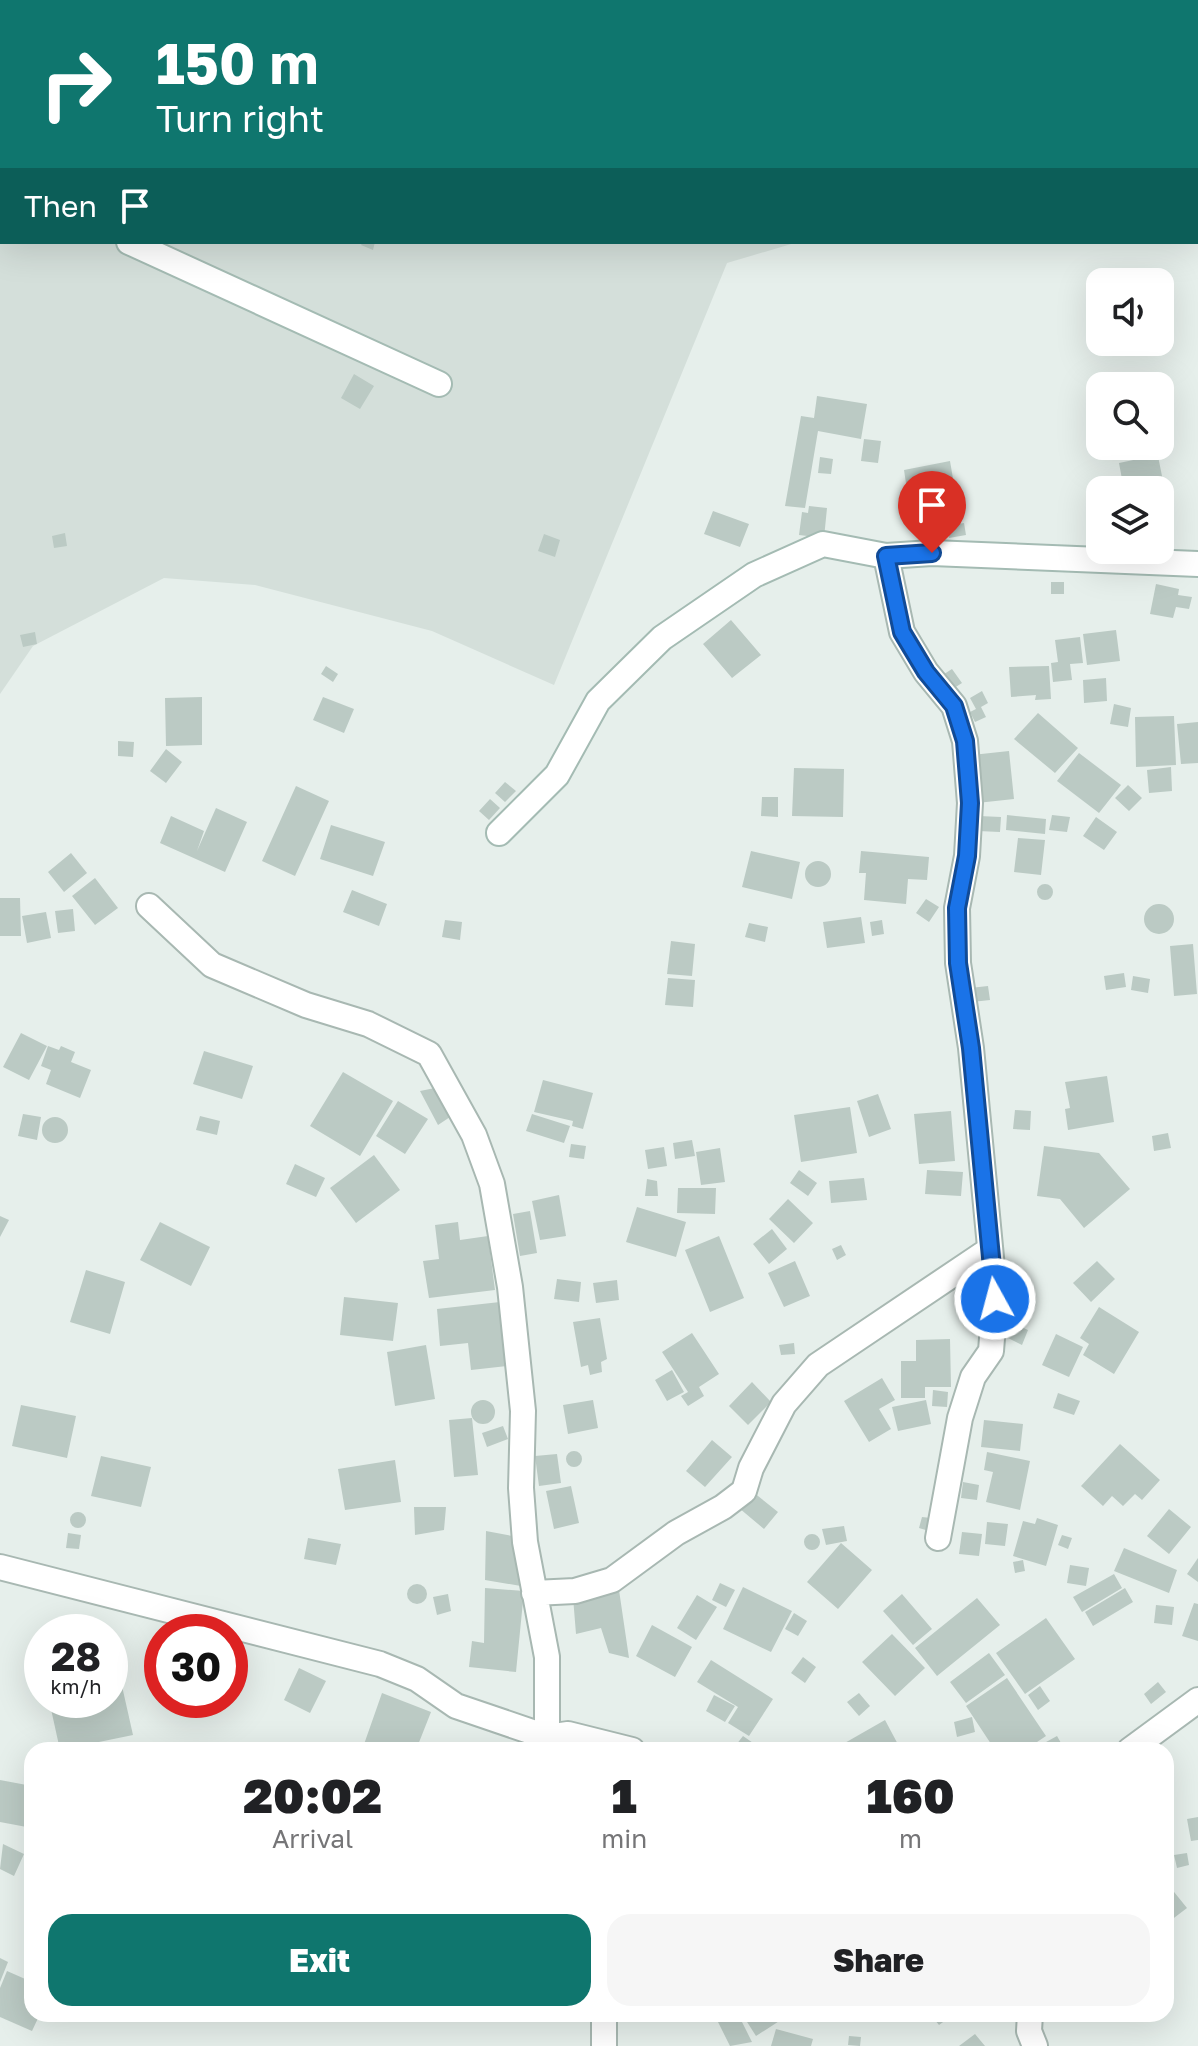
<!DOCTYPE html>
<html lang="en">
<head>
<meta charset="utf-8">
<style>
  body { margin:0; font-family:"Golos Text",sans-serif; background:#f6f6f6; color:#202124; height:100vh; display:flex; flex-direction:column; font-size:30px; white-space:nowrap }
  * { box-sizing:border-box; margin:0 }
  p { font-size:26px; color:#757577 }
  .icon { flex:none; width:44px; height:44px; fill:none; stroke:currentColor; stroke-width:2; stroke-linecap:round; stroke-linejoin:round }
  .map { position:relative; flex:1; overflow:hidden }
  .drawer { position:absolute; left:24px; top:1742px; width:1150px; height:280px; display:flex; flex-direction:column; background:#fff; border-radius:24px; box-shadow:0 8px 32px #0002 }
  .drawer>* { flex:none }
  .banner { position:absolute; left:0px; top:0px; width:1198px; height:244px; box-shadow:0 8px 32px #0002; background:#0f766e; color:#fff; overflow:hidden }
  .tools { position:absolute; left:1086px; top:268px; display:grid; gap:16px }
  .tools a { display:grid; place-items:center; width:88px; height:88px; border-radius:16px; background:#fff; box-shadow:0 8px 32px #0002; font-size:40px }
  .speed { position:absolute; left:24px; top:1614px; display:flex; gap:16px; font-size:40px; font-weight:700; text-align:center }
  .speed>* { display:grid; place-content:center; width:104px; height:104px; border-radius:50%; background:#fff; box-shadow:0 8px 32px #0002; line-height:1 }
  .speed small { font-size:20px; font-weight:400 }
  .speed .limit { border:12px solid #d22; background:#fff; color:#111 }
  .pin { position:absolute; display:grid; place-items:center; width:68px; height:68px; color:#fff; margin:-82px -34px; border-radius:50% 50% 50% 0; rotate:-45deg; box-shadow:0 0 8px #0007 }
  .pin .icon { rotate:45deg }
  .me { position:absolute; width:88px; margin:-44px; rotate:353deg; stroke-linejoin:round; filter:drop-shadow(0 0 6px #0008) }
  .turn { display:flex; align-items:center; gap:28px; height:168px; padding:0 24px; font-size:36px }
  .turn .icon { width:104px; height:104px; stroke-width:2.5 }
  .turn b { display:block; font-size:56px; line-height:68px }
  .then { display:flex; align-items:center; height:76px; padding:0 24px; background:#0003; gap:16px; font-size:30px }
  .eta { display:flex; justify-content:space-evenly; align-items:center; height:136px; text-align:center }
  .eta b { font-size:48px; font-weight:800; line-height:56px }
  .action { display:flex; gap:16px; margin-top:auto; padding:16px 24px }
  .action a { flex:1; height:92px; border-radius:24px; background:#0f766e; color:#fff; font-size:32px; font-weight:800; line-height:92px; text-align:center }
  .action a+a { background:#f6f6f6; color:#202124 }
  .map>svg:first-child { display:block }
  .built { fill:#d4dfda }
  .building { fill:#bbcac4 }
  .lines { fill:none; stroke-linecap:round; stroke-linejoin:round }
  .street-casing { stroke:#a8b8b2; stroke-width:28 }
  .secondary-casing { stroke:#a4bbb3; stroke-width:28 }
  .street { stroke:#fff; stroke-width:24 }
  .secondary { stroke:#fff; stroke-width:24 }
  .route-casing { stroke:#114b97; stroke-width:20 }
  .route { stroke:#1a73e8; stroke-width:14 }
</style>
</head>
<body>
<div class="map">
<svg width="1198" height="2046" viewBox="0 0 1198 2046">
  <rect width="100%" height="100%" fill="#e6efeb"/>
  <path class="built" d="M0,0H1198V221L1196,2H2V242H798L727,263L554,685L432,631L255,585L164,578L33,646L0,694Z"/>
  <path class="building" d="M363,242H375L373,250L361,245Z
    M354,374L374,386L360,409L341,398Z
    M817,396L867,404L861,439L818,431L805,508L785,506L801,416L814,418Z
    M864,439L881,441L878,463L861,461Z
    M1135,446H1156L1164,486L1124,490L1119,463L1138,459Z
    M820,457L833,459L831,474L818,473Z
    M950,461L957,502L910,510L904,470Z
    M809,506L827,508L824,538L799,535L802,512L808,513Z
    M713,511L749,524L740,547L704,534Z
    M964,523L966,535L949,538L947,526Z
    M65,533L67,546L54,548L52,536Z
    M544,534L560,540L555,557L538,551Z
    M1051,582H1064V594H1051Z
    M1156,584L1179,589L1178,595L1192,597L1189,609L1176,607L1173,618L1150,614Z
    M731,620L761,655L732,678L703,644Z
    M1116,630L1120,661L1087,665L1083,634Z
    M35,632L37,644L23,647L20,635Z
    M1080,637L1083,663L1070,664L1072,680L1053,682L1051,663L1058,662L1055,640Z
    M326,666L338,674L333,682L321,674Z
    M1049,666L1051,699L1035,700L1036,695L1011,697L1009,667Z
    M952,669L962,683L951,690L941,676Z
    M1106,678L1107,701L1084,703L1083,680Z
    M982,691L988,703L981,707L986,717L975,722L970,712L976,709L970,698Z
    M202,697V745L166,746L165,698Z
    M323,697L354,709L344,733L313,720Z
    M1114,704L1131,708L1128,727L1110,724Z
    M1038,713L1078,748L1055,773L1014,739Z
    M1174,716L1176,765L1136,767L1135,717Z
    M1198,722V763L1181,764L1177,724Z
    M118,741L134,742L133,757L118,756Z
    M166,749L182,762L166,783L150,771Z
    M1009,751L1014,799L977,803L972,755Z
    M1079,753L1121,785L1099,813L1057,781Z
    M1171,767L1172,791L1149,793L1147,770Z
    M794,768L844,769L843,817L792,816Z
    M505,782L516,791L505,802L495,793Z
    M1128,785L1142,798L1129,811L1115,798Z
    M296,786L329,801L295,876L262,861Z
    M762,797H778V817L761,816Z
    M490,799L500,808L489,820L479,811Z
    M216,808L247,822L225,872L160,843L171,816L204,831L197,851Z
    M1007,815L1046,819L1045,834L1006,830Z
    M1052,815L1070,817L1067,832L1049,830Z
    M979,816L1001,817L1000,832L978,831Z
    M1096,817L1117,832L1104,850L1083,836Z
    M331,825L385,842L373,876L320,859Z
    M1018,838L1045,840L1041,875L1014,872Z
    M751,851L800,862L792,899L742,887Z
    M861,851L929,857L927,880L908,879L906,904L864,900L866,873H859Z
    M71,853L87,873L64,892L48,872Z
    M805 874a13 13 0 1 1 26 0a13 13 0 1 1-26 0Z
    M95,878L118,908L95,925L72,896Z
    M1037 892a8 8 0 1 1 16 0a8 8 0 1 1-16 0Z
    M352,890L387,904L379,926L343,912Z
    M0,898H20L21,936H0Z
    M926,899L939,907L929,922L916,913Z
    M1144 919a15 15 0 1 1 30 0a15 15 0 1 1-30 0Z
    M73,909L75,931L58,933L55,911Z
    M46,912L51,938L27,943L22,916Z
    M861,917L865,943L827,948L823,922Z
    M445,920L462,922L460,940L442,937Z
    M882,920L884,934L872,936L870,922Z
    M749,923L768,927L765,942L745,937Z
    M671,941L695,944L692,976L667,974Z
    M1193,944L1197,994L1174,996L1170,946Z
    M1124,973L1126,987L1106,990L1104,976Z
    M1133,976L1150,979L1148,993L1131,990Z
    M668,978L695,980L693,1007L665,1005Z
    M988,986L990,1000L972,1002L970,988Z
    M21,1033L47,1046L29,1080L3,1067Z
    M48,1046L59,1050L61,1046L75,1052L71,1062L91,1070L80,1098L46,1084L51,1070L41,1066Z
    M204,1051L253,1066L242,1099L193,1084Z
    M343,1072L393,1101L360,1156L310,1126Z
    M1107,1076L1114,1122L1068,1130L1065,1109L1070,1108L1065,1082Z
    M543,1080L593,1093L583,1129L572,1126L573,1121L534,1112Z
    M440,1087L453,1115L438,1125L420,1091Z
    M878,1094L891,1129L869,1137L857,1101Z
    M398,1101L428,1119L405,1154L376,1136Z
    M850,1107L857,1153L801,1162L794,1115Z
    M1015,1110L1031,1111L1030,1130L1013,1129Z
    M951,1111L955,1161L919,1164L914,1114Z
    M23,1114L41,1117L37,1140L18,1136Z
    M532,1114L570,1126L564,1143L526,1131Z
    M200,1116L220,1121L217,1135L196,1130Z
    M42 1130a13 13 0 1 1 26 0a13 13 0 1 1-26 0Z
    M1168,1133L1171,1148L1154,1151L1152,1136Z
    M692,1140L695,1156L675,1159L673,1143Z
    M571,1144L586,1146L584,1159L569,1157Z
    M1044,1146L1099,1153L1130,1189L1084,1228L1060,1199L1037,1196Z
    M664,1147L667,1166L648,1169L645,1150Z
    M720,1148L725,1182L701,1185L696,1152Z
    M374,1155L400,1190L356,1223L330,1188Z
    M295,1164L325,1178L316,1197L286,1184Z
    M799,1170L817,1183L808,1196L790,1183Z
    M927,1170L963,1172L961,1196L925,1194Z
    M864,1178L867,1200L831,1203L829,1181Z
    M647,1179L657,1181L658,1196H645Z
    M678,1188H716L715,1214L677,1213Z
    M559,1195L566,1236L540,1240L532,1201Z
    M788,1199L813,1223L794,1243L769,1219Z
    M637,1207L686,1222L676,1257L626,1242Z
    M530,1211L537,1253L520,1256L513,1214Z
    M0,1216L9,1220L0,1237Z
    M160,1222L210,1247L191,1286L140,1260Z
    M458,1222L460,1240L488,1236L495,1290L429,1298L423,1261L439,1259L435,1225Z
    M772,1229L787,1249L769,1264L753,1244Z
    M719,1236L744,1298L710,1312L685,1250Z
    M841,1245L846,1255L837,1260L832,1249Z
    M795,1261L810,1296L784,1307L768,1273Z
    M1097,1261L1115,1279L1091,1302L1073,1283Z
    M86,1270L125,1282L110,1334L70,1322Z
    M557,1279L581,1282L579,1302L554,1299Z
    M617,1280L619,1300L596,1303L593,1283Z
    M344,1297L398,1303L393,1341L340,1335Z
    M500,1302L507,1366L471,1370L468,1343L440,1346L437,1309Z
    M1099,1307L1139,1332L1114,1374L1083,1355L1089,1344L1080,1338Z
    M600,1318L607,1359L601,1362L602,1372L590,1375L588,1365L581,1367L573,1322Z
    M1013,1323L1028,1330L1022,1345L1006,1337Z
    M692,1333L719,1374L699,1387L704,1396L688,1406L681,1396L688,1392L662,1352Z
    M1056,1334L1083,1347L1069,1377L1042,1365Z
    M950,1339L951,1387H925V1398H901V1361H916V1340Z
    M794,1343L795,1354L781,1355L779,1345Z
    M426,1345L435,1399L395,1406L387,1352Z
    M672,1370L684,1392L667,1401L655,1380Z
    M882,1378L895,1400L879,1409L891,1429L869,1442L844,1401Z
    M752,1382L771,1402L748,1425L729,1406Z
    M933,1390L948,1392L947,1407L932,1406Z
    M1058,1393L1080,1401L1074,1415L1053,1408Z
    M593,1400L598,1428L568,1434L563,1405Z
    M926,1400L931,1424L898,1431L892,1407Z
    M471 1412a12 12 0 1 1 24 0a12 12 0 1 1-24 0Z
    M21,1405L76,1416L67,1458L12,1446Z
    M472,1418L478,1475L454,1477L449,1420Z
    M984,1420L1023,1424L1020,1451L981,1447Z
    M503,1426L508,1439L487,1447L482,1433Z
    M712,1440L732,1457L705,1487L686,1471Z
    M1120,1444L1160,1480L1142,1500L1135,1494L1123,1506L1112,1496L1103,1506L1081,1486Z
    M566 1459a8 8 0 1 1 16 0a8 8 0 1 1-16 0Z
    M987,1452L1030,1461L1020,1510L986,1502L993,1472L984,1470Z
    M557,1454L561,1483L539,1486L535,1456Z
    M101,1456L151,1467L141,1507L91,1496Z
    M395,1460L401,1502L345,1510L338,1469Z
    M963,1482L979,1485L977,1500L961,1498Z
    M571,1486L579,1523L554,1529L546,1491Z
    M753,1492L778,1512L764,1529L739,1508Z
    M414,1507H446L444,1530L415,1535Z
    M1169,1509L1191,1527L1169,1554L1147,1536Z
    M70 1520a8 8 0 1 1 16 0a8 8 0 1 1-16 0Z
    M922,1517L931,1518L929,1531L919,1528Z
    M1037,1518L1058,1525L1046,1566L1013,1556L1023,1521L1035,1524Z
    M987,1522L1008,1524L1005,1546L985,1544Z
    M844,1526L847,1541L826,1545L822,1529Z
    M486,1531L518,1537L521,1586L485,1580Z
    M962,1532L982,1534L979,1556L959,1554Z
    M68,1533L81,1535L79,1549L66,1548Z
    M804 1542a8 8 0 1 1 16 0a8 8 0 1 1-16 0Z
    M1062,1535L1072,1538L1068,1549L1058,1545Z
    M308,1538L341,1544L336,1565L304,1559Z
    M841,1543L872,1570L838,1609L807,1582Z
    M1124,1548L1177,1570L1169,1593L1114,1571Z
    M1198,1558V1582L1187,1574Z
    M1023,1560L1025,1571L1015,1573L1013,1562Z
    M1070,1565L1089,1568L1086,1586L1067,1583Z
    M1114,1574L1122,1588L1082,1612L1073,1597Z
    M720,1583L735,1590L726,1607L712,1600Z
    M407 1594a10 10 0 1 1 20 0a10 10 0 1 1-20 0Z
    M743,1587L792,1611L771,1652L723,1629Z
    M485,1588L524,1591L516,1672L469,1667L472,1641L484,1643Z
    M1125,1588L1133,1602L1093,1626L1085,1612Z
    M619,1590L629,1658L609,1653L601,1628L576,1634L573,1597Z
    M448,1594L451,1611L437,1615L433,1597Z
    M902,1594L932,1629L913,1645L883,1611Z
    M697,1595L717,1607L696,1640L677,1628Z
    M977,1598L1000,1625L937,1676L915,1648Z
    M1194,1603L1198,1604V1641L1182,1636Z
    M1156,1605L1174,1607L1172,1625L1154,1623Z
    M794,1613L807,1621L798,1636L785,1629Z
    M1046,1618L1075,1659L1025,1694L996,1653Z
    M652,1625L692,1647L675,1677L636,1656Z
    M892,1634L925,1668L895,1696L862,1662Z
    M111,1637L133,1735L60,1750L49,1700H110Z
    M42,1647V1667H41L37,1648Z
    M989,1653L1005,1675L966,1703L950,1682Z
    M803,1657L816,1667L805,1683L791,1673Z
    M711,1660L773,1699L749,1736L728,1723L738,1707L697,1682Z
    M299,1668L326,1681L310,1713L284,1700Z
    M1007,1678L1046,1736L1025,1750H995L966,1706Z
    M1158,1682L1166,1692L1151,1704L1144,1694Z
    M1040,1686L1050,1701L1038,1710L1028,1695Z
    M382,1693L431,1712L416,1750H362Z
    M859,1693L870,1706L859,1716L847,1702Z
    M714,1695L735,1706L725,1722L706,1711Z
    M972,1717L975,1732L957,1737L954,1722Z
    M885,1720L901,1750H846L843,1744Z
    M743,1736L756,1745L752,1750H732Z
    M1057,1736L1065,1750H1039L1037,1747Z
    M187,1742L226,1748V1750H186Z
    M0,1780L32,1786V1828L0,1822Z
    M1198,1817V1840L1191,1841L1187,1819Z
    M3,1844L24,1854L14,1876L0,1869Z
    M1187,1853L1189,1865L1177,1868L1174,1855Z
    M1166,1882L1187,1908L1166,1924Z
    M0,1958L8,1962L0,1982Z
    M7,1971L32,1982V2014H40L32,2031L0,2017V1988Z
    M725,2014H738L752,2042L730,2046L716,2018Z
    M742,2014H785L787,2016L756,2036Z
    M930,2014H954L939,2025Z
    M776,2029L813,2039L811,2046H771Z
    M975,2034L985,2046H959Z
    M849,2036L861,2037L860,2046L848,2045Z"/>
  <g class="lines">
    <g class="street-casing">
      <path id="street" d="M54,2L55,0
        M149,2L150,0
        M0,116L2,111
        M886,556L902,632L926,672L954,706L965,741L970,803L967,856L957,908L958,963L971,1048L995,1299L991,1351L973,1377L960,1418L938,1538
        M149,906L212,965L306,1005L368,1024L429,1054L474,1135L492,1184L510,1287L523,1411L521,1488L525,1542L547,1657V1737L552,1750
        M0,1567L380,1664L417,1679L456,1706L547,1737L568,1734L632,1750
        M534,1593L575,1591L612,1580L676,1533L723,1507L744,1491L751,1468L784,1404L818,1365L989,1250
        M1130,1750L1198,1700
        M1030,2014L1029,2031L1035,2046
        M604,2046V2014"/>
    </g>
    <g class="secondary-casing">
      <path id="secondary" d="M0,180L2,181
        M129,242L439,384
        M499,833L557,775L598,701L662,638L754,575L823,544L886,556L932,553L1198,564"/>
    </g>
    <use href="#street" class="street"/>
    <use href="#secondary" class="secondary"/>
  </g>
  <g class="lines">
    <g class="route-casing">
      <path id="route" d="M932,553L886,556L902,632L926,672L954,706L965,741L970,803L967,856L957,908L958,963L971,1048L995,1299"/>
    </g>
    <use href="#route" class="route"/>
  </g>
</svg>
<div class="tools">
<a><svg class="icon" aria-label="sound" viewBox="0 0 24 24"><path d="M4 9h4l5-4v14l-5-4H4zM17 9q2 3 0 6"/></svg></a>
<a><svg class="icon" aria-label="search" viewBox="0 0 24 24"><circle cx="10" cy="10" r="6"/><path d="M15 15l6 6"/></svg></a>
<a><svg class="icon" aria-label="layers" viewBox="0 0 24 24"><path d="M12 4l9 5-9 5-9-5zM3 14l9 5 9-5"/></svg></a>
</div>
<div class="speed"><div>28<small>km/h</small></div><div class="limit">30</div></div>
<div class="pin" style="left:932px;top:553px;background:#d93025"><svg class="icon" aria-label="arrive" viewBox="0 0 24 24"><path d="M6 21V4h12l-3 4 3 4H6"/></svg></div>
<svg class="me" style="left:995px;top:1299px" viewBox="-20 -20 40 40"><circle r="17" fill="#1a73e8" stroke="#fff" stroke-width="3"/><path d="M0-11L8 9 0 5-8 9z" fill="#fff"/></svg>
<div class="banner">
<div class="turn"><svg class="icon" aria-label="right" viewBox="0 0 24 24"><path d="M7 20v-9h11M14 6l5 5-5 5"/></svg><div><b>150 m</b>Turn right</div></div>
<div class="then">Then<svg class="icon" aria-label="arrive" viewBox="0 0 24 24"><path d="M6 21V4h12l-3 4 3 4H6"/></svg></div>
</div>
<section class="drawer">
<div class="eta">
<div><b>20:02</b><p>Arrival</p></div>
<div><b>1</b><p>min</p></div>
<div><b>160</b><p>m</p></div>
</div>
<div class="action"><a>Exit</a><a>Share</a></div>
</section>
</div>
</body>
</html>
